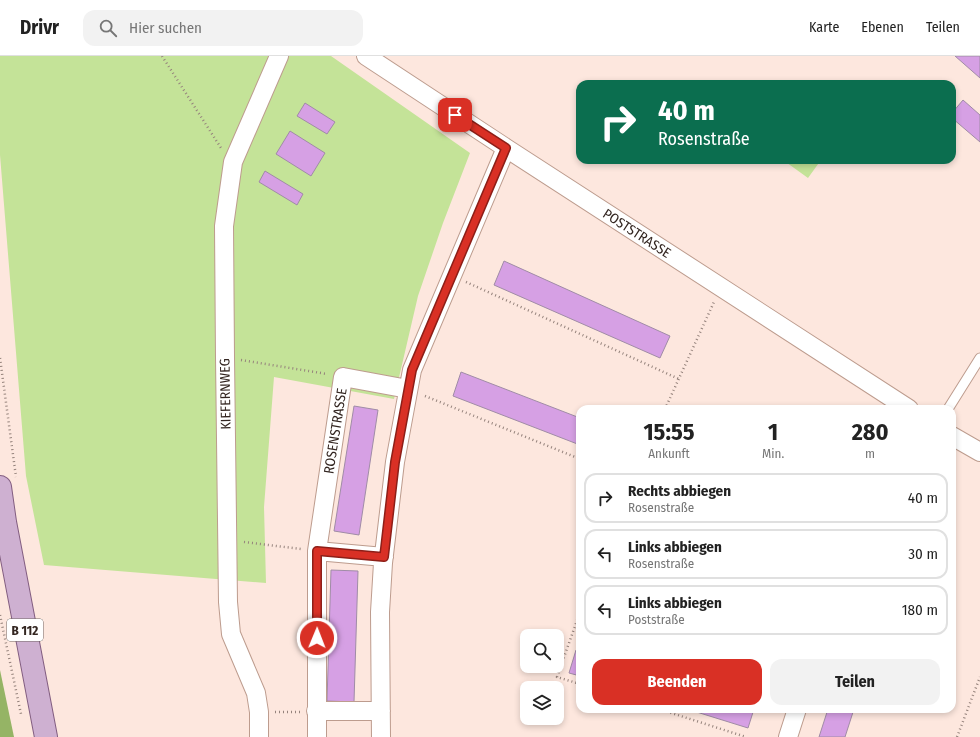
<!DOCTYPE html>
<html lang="de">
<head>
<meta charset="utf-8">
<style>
  body { margin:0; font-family:"Fira Sans Condensed",sans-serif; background:#f2f2f2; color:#222; height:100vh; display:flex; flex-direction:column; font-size:15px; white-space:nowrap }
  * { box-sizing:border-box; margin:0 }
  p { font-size:13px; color:#767676 }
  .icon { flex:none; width:22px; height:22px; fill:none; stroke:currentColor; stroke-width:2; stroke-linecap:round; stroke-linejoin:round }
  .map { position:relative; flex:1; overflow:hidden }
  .panel { position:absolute; left:576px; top:349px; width:380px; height:308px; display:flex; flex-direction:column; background:#fff; border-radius:12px; box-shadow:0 2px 6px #0003 }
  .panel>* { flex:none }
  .guide { position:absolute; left:576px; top:24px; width:380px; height:84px; border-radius:12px; box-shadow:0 2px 6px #0003; background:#0b6e4f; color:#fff; overflow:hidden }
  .fabs { position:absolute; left:520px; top:573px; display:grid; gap:8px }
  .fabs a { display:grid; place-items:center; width:44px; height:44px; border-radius:8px; background:#fff; box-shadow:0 2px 6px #0003; font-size:20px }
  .pin { position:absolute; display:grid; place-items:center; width:34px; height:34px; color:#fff; margin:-17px; border-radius:8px; box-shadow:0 2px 6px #0006 }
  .me { position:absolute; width:44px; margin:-22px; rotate:1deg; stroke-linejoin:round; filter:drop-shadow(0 0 3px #0008) }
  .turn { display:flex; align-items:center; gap:14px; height:84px; padding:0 16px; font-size:18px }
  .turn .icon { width:52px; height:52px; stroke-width:2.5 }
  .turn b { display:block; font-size:28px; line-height:34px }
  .eta { display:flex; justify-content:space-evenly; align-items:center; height:68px; text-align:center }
  .eta b { font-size:24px; font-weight:700; line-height:28px }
  .primary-button { display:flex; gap:8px; margin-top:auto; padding:8px 16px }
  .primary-button a { flex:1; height:46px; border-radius:12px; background:#d93025; color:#fff; font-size:16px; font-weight:700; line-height:46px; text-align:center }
  .primary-button a+a { background:#f2f2f2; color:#222 }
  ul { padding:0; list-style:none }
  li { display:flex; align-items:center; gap:12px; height:50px; margin:0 8px 6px; padding:0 8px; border:2px solid #e0e0e0; border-radius:12px }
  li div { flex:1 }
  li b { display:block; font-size:15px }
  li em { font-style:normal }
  header { display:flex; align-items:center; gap:24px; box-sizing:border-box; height:56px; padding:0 20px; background:#fff; border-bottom:1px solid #e0e0e0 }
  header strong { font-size:19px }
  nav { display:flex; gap:22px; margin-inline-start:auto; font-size:14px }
  .search { width:280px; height:36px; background:#f2f2f2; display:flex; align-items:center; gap:10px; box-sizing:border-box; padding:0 14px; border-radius:12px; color:#767676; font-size:15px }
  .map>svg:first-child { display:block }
  .green { fill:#c4e398 }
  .forest { fill:#95b465 }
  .building { fill:#d6a0e4; stroke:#a08ca6 }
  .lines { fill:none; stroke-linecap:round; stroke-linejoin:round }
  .service-casing { stroke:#bd9c8e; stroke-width:11 }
  .minor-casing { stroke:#bd9c8e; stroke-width:20 }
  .primary-casing { stroke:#825d80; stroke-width:24 }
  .path { stroke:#95837c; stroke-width:2.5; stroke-dasharray:1 3; stroke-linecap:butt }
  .service { stroke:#fff; stroke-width:9 }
  .minor { stroke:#fff; stroke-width:18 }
  .primary { stroke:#ceb0d1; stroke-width:22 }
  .route-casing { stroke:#8d1f18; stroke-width:10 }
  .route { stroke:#d93025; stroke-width:7 }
  .labels { text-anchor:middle; stroke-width:3; stroke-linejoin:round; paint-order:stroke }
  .shield { fill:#fff; stroke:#706764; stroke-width:1 }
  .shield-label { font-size:13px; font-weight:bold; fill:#332621 }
  .street-label { font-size:14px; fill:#332621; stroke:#fff }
</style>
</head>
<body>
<header>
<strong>Drivr</strong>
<div class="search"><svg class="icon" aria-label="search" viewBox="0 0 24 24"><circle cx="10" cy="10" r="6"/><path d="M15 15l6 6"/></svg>Hier suchen</div>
<nav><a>Karte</a><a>Ebenen</a><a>Teilen</a></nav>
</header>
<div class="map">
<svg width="980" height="681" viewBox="0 0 980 681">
  <rect width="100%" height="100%" fill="#fde7de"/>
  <path class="green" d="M0,0H331L470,97L443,167L418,240L394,343L274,321L264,451L266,527L44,509L26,420L0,99Z
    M783,104H821L808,122Z"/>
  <path class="forest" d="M0,614L14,681H0Z"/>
  <path class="building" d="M955,0H980V22Z
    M963,44L980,59V86L952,62V57Z
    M305,47L335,66L327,78L297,60Z
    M290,75L325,97L311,120L276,98Z
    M265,115L303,138L297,149L259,126Z
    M504,205L670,280L660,302L494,229Z
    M461,316L580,362V389L453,340Z
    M354,350L378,354L359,479L334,475Z
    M331,514L358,515L354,646L327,645Z
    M576,594L580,595V620L569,617Z
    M687,653H754L748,672Z
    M828,653H854L845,681H819Z"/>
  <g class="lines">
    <g class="service-casing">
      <path id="service" d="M948,353L980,302"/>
    </g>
    <g class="minor-casing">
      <path id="minor" d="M366,0L506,92L909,353
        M952,380L980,396
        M317,495L384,501
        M316,655H381
        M259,681V656L256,637L231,578L228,546L225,301L224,170L233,106L279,0
        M317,681V495L343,321L408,333
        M381,681L380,556L383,507L395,406L412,314L506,92
        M788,681L797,653"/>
    </g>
    <g class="primary-casing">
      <path id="primary" d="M0,431L5,466L46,681"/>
    </g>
    <path class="path" d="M162,0L221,92
      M466,226L679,323
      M0,302L16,421
      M241,304L327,318
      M425,340L580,403
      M665,353L714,246
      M244,486L301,493
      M580,556L557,621L580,628
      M0,559L21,658
      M659,653L746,681
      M275,656H300
      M957,681L980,621"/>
    <use href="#service" class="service"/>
    <use href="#minor" class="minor"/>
    <use href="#primary" class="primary"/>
  </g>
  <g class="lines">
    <g class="route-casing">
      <path id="route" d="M317,582V495L384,501L395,406L412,314L506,92L455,59"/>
    </g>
    <use href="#route" class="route"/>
  </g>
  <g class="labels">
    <rect class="shield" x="7" y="563" width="36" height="22" rx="3"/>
    <g class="shield-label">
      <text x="25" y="579">B 112</text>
    </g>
    <g class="street-label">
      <text transform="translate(637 177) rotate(33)" y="5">POSTSTRASSE</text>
      <text transform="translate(225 338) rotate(-91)" y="5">KIEFERNWEG</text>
      <text transform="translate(335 375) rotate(-81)" y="5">ROSENSTRASSE</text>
    </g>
  </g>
</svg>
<div class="fabs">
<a><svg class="icon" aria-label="search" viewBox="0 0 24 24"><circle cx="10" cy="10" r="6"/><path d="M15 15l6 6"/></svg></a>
<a><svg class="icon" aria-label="layers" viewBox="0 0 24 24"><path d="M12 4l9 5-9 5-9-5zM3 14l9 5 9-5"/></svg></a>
</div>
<div class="pin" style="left:455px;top:59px;background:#d93025"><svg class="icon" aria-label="arrive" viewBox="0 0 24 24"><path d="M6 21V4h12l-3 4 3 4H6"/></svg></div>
<svg class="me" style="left:317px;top:582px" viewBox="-20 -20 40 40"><circle r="17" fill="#d93025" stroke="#fff" stroke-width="3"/><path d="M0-11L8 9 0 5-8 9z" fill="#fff"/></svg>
<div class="guide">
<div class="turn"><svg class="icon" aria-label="right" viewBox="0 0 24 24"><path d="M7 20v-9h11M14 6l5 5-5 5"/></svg><div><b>40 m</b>Rosenstraße</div></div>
</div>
<section class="panel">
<div class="eta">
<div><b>15:55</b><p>Ankunft</p></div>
<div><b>1</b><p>Min.</p></div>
<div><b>280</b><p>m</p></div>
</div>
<ul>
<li><svg class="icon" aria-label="right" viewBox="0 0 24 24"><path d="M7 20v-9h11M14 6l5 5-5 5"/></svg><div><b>Rechts abbiegen</b><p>Rosenstraße</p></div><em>40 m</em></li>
<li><svg class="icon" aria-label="left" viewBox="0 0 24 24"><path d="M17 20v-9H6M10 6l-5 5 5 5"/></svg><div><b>Links abbiegen</b><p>Rosenstraße</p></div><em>30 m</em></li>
<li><svg class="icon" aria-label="left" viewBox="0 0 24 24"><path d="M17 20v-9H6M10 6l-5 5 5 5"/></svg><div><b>Links abbiegen</b><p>Poststraße</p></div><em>180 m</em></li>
</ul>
<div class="primary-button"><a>Beenden</a><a>Teilen</a></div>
</section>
</div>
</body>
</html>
